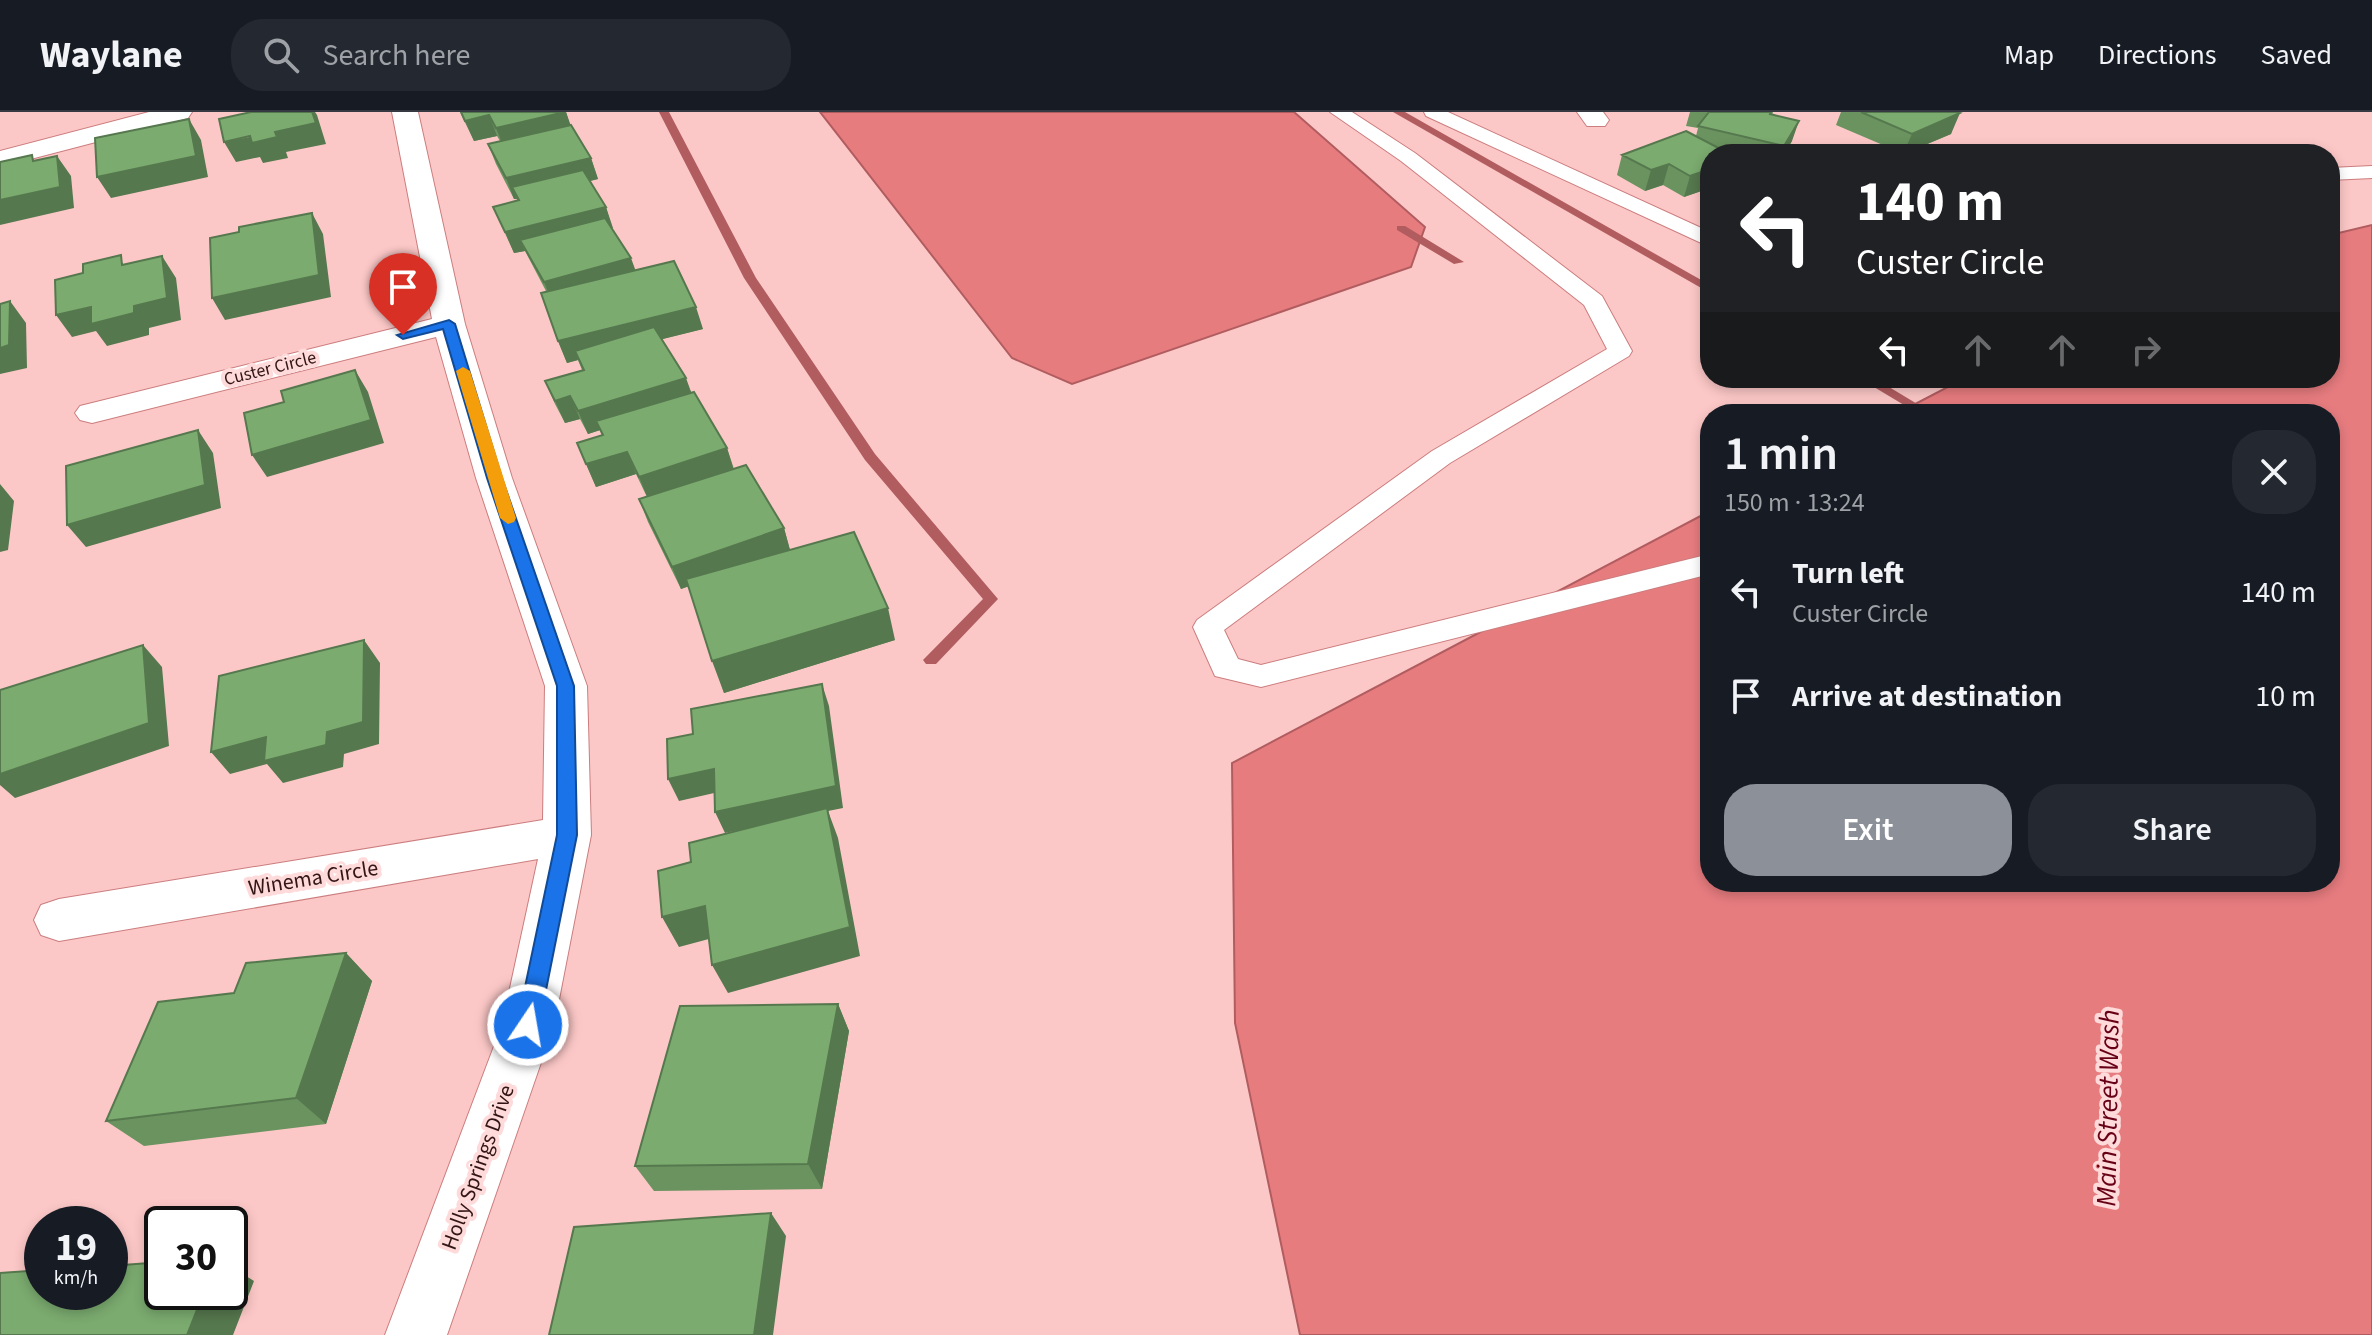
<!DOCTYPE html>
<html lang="en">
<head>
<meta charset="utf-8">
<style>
  body { margin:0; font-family:"Source Sans 3",sans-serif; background:#242831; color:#f1f3f6; height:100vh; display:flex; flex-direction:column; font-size:30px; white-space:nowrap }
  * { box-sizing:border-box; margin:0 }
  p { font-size:26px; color:#9ea1a6 }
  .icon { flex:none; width:44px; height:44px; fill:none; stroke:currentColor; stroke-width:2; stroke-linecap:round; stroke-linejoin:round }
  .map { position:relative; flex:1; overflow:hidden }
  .side { position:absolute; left:1700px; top:292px; width:640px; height:488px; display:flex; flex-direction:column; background:#171b24; border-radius:32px; box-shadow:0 4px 12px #0003 }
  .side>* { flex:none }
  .top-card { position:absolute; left:1700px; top:32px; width:640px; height:244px; border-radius:32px; box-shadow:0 4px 12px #0003; background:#202124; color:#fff; overflow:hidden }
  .speed { position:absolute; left:24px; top:1094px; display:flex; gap:16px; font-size:40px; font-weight:700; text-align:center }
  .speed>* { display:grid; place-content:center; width:104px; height:104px; border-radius:50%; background:#171b24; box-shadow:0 4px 12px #0003; line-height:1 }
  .speed small { font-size:20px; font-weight:400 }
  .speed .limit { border:4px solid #111; border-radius:12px; background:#fff; color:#111 }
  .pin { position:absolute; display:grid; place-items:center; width:68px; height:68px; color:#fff; margin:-82px -34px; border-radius:50% 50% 50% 0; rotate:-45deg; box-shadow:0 0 8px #0007 }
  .pin .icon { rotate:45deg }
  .me { position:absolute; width:88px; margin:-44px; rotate:12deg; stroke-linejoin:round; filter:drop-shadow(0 0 6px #0008) }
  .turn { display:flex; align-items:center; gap:28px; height:168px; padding:0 24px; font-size:36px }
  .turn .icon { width:104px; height:104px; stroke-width:2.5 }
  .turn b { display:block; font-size:56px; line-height:68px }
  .lanes { display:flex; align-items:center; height:76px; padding:0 24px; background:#0003; justify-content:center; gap:40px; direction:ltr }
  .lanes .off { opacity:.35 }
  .round { display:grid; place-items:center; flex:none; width:84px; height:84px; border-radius:32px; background:#242831 }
  .summary { display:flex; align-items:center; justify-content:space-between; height:136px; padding:0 24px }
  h1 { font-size:48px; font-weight:600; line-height:60px }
  .cta { display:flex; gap:16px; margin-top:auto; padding:16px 24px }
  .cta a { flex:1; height:92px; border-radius:32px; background:#8c9099; color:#fff; font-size:32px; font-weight:600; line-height:92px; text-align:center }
  .cta a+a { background:#242831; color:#f1f3f6 }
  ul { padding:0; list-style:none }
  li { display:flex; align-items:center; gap:24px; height:104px; padding:0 24px }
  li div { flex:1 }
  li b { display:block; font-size:30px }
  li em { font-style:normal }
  header { display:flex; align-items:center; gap:48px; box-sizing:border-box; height:112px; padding:0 40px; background:#171b24; border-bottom:2px solid #363941 }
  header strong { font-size:38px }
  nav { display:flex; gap:44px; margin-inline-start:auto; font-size:28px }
  .search { width:560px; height:72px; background:#242831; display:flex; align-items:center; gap:20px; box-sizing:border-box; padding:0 28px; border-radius:32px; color:#9ea1a6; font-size:30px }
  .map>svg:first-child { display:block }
  .water { fill:#e77c7f; stroke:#b15d60; stroke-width:2 }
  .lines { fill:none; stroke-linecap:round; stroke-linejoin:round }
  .stream { fill:#b15d60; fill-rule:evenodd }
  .service-casing { stroke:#cc7d7e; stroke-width:2 }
  .minor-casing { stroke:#cc7d7e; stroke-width:2 }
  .service { fill:#fff; fill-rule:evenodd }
  .minor { fill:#fff; fill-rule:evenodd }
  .wall { fill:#6a935f }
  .shaded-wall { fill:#56784e }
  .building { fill:#7bab6f; stroke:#56784e; stroke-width:2 }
  .route { fill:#1a73e8; stroke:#114b97; stroke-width:2 }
  .slow { fill:#f59e0b }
  .labels { text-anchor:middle; stroke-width:8; stroke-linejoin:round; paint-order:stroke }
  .far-street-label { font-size:18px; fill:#331516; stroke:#fedada }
  .street-label { font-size:22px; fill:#331516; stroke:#fedada }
  .near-water-label { font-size:28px; font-style:italic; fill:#670016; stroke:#fedada }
</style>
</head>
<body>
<header>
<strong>Waylane</strong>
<div class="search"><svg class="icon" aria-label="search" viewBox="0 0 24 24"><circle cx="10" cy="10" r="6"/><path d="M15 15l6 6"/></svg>Search here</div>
<nav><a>Map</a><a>Directions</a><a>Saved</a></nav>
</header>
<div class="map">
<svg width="2372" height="1223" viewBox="0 0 2372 1223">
  <rect width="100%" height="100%" fill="#fcc8c7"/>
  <path class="water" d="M820,0H1294L1425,115L1411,155L1072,272L1012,246Z
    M2372,113V1223H1300L1235,911L1232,651L1710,399V770H2330V302H1896L1965,266H2330V123Z"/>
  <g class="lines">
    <path class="stream" d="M659,0H669L756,166L875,342L998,487L936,552H926L923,548L983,487L865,348L744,166Z
      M1393,0H1405L1710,173V181Z
      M1397,114H1405L1464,150L1454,152L1397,118Z
      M1859,266H1874L1934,302H1919Z"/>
    <g class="service-casing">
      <path id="service" d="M1330,0H1352L1415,41L1602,184L1632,239L1629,244L1450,351L1224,518L1238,547L1261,553L1710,442V462L1261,575L1215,564L1193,515L1197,508L1432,339L1607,237L1584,193L1401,49Z
        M1424,0H1448L1710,120V135L1426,4Z
        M2372,54V66L2330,68V56Z"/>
    </g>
    <g class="minor-casing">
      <path id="minor" d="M149,0H192L188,6L0,55V39Z
        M392,0H418L465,212L512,366L587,574L591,723L554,913L447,1223H385L502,913L538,747L59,829L41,823L34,808L41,793L59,787L543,708L545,574L476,366L436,225L92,311L80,308L75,301L80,294L432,207Z
        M1577,0H1603L1609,8L1605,14H1587Z"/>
    </g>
    <use href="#service" class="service"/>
    <use href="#minor" class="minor"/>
  </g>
  <path class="wall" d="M460,0H566L570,13L591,46L598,67L590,69L606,95L612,117L635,158L703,217L662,227L691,280L727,336L734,357L784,416L790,438L895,528L724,581L689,474L681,477L648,410L639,387L647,385L636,362L596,375L577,331L602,324L600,318L588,322L580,307L565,311L555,292L545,269L582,258L578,248L567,251L558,229L546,179L525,139L514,141L493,95L517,89V87H514L496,52L488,32L500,29L497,24L474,29Z
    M1690,0H1773L1772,3L1792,29L1784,42H1710V76L1684,85L1663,73L1645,79L1617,63L1622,43L1696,24L1698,16L1686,14Z
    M1841,0H1957L1951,22L1904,42L1836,13Z
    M346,841L372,869L326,1012L144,1034L106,1009L234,881Z
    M838,892L849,919L822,1077L654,1079L635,1054Z"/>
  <path class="shaded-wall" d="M312,0H315L317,3L326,32L286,40L288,46L263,51L260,45L236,50L224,30L275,20Z
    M566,0L573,20L504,36L496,16Z
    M1960,1L1951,22L1903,42L1912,22Z
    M489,3L497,24L474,29L465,9Z
    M189,7L201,28L208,65L111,86L97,65Z
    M1799,9L1792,29L1784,42H1781L1784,34Z
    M57,44L71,64L74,96L0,113V88Z
    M591,46L598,67L518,86L512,75L517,87H514L506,66Z
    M1669,52L1663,73L1645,79L1651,58Z
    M1710,57V76L1684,85L1690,64Z
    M606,95L613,116L526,138L520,128L525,139L514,141L505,120Z
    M312,101L323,122L331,185L225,208L212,186Z
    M162,144L176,166L181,208L149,216V223L107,234L96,219L72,225L56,203L91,195L134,194Z
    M631,146L639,168L553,192L544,170Z
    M10,189L26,211L27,256L0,262V236Z
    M696,195L703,217L579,248L575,239L578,248L567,251L558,229Z
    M355,258L368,280L384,331L267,365L252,343Z
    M686,266L694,288L588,322L578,299Z
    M570,284L580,307L565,311L555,289Z
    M198,318L213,341L221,396L86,435L67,413Z
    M727,336L734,359L648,387L639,365Z
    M627,340L636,362L596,375L586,352Z
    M0,372L14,389L8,438L0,440Z
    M784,416L790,438L681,477L672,455Z
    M888,496L895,528L724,581L712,549Z
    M364,528L380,551L379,632L344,642L343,655L283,671L267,652L230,662L211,640L266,625L327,620Z
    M143,533L162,555L169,634L15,686L0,673V662Z
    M822,572L829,594L843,696L828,699L838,726L860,844L728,881L712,853L828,699L725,721L715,700Z
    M714,657L723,679L679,689L668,667Z
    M705,794L720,824L679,835L662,805Z
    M346,841L372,869L326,1012L296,986Z
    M838,892L849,919L822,1077L808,1052Z
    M771,1101L786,1124L773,1223H754Z
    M230,1154L254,1169L233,1223H187L204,1180H230Z"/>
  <path class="building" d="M251,0H312L316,11L275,20L277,25L252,31L250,24L224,30L219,7Z
    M461,0H565L496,16L489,3L465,9Z
    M1709,0H1771L1770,2L1799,9L1784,34L1698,14Z
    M1861,0H1957L1960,1L1912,22Z
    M189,7L196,44L97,65L95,26Z
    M571,13L591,46L506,66L488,32Z
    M1686,19L1730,42H1710V57L1690,64L1669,52L1651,58L1622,43Z
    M32,43L33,49L57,44L60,75L0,88V50Z
    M583,58L606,95L505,120L493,95L519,88L512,75Z
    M312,101L319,163L212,186L210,126L239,120V115Z
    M605,106L631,146L544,170L520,128Z
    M121,143L122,153L162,144L167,186L134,194V201L91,212V195L56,203L55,168L83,161V152Z
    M674,149L696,195L558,229L541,181Z
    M10,189L9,233L0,236V192Z
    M654,215L686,266L578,299L570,284L555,289L545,269L584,258L575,239Z
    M355,258L371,308L252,343L244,301L284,290L281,279Z
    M694,280L727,336L639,365L627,340L586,352L577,331L603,323L596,309Z
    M198,318L205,373L67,413L66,354Z
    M746,353L784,416L672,455L639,387Z
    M854,420L888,496L712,549L686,467Z
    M364,528L363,610L327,620L326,633L264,649L266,625L211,640L219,564Z
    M143,533L149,611L0,662V578Z
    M822,572L836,674L715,700L714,657L668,667L667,627L693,622L691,597Z
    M827,696L850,815L712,853L705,794L662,805L658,759L691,750L689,731Z
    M346,841L296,986L106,1009L158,890L234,881L246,851Z
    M838,892L808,1052L635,1054L680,894Z
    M771,1101L754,1223H549L574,1115Z
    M162,1150V1180H204L187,1223H0V1161L42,1158V1180H110V1154Z"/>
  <path class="route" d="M449,208L455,212L502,366L574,574L577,723L539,913L536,920L528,923L521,920L517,913L557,723V574L487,366L443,217L403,227L397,223Z"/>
  <path class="slow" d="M463,255L470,259L516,406L514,410L508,412L500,406L456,259Z"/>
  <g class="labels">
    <g class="far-street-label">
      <text transform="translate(270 256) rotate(-14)" y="6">Custer Circle</text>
    </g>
    <g class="street-label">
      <text transform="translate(313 765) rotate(-9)" y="8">Winema Circle</text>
      <text transform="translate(477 1055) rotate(-70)" y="8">Holly Springs Drive</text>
    </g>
    <g class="near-water-label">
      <text transform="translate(2107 996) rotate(-89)" y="10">Main Street Wash</text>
    </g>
  </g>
</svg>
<div class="speed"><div>19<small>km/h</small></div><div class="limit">30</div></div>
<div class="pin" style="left:403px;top:223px;background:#d93025"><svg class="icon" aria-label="arrive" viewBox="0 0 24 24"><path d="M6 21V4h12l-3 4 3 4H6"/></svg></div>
<svg class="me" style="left:528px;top:913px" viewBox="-20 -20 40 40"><circle r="17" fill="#1a73e8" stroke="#fff" stroke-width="3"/><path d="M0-11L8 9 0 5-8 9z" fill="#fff"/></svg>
<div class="top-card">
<div class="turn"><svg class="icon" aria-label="left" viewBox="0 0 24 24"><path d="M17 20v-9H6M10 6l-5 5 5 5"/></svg><div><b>140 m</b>Custer Circle</div></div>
<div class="lanes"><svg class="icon" aria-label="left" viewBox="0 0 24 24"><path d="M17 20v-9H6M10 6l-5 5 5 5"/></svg><svg class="icon off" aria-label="ahead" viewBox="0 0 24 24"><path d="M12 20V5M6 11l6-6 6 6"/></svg><svg class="icon off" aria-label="ahead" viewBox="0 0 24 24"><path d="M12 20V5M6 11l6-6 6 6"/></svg><svg class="icon off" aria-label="right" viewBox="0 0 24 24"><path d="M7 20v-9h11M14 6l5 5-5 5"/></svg></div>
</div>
<section class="side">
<div class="summary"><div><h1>1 min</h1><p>150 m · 13:24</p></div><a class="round"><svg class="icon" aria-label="close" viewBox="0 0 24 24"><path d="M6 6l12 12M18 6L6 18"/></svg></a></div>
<ul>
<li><svg class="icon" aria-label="left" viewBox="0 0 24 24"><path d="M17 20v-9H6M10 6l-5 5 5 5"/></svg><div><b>Turn left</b><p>Custer Circle</p></div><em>140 m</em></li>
<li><svg class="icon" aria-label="arrive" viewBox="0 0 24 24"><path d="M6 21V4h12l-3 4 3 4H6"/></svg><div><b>Arrive at destination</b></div><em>10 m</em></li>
</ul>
<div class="cta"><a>Exit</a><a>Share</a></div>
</section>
</div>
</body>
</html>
